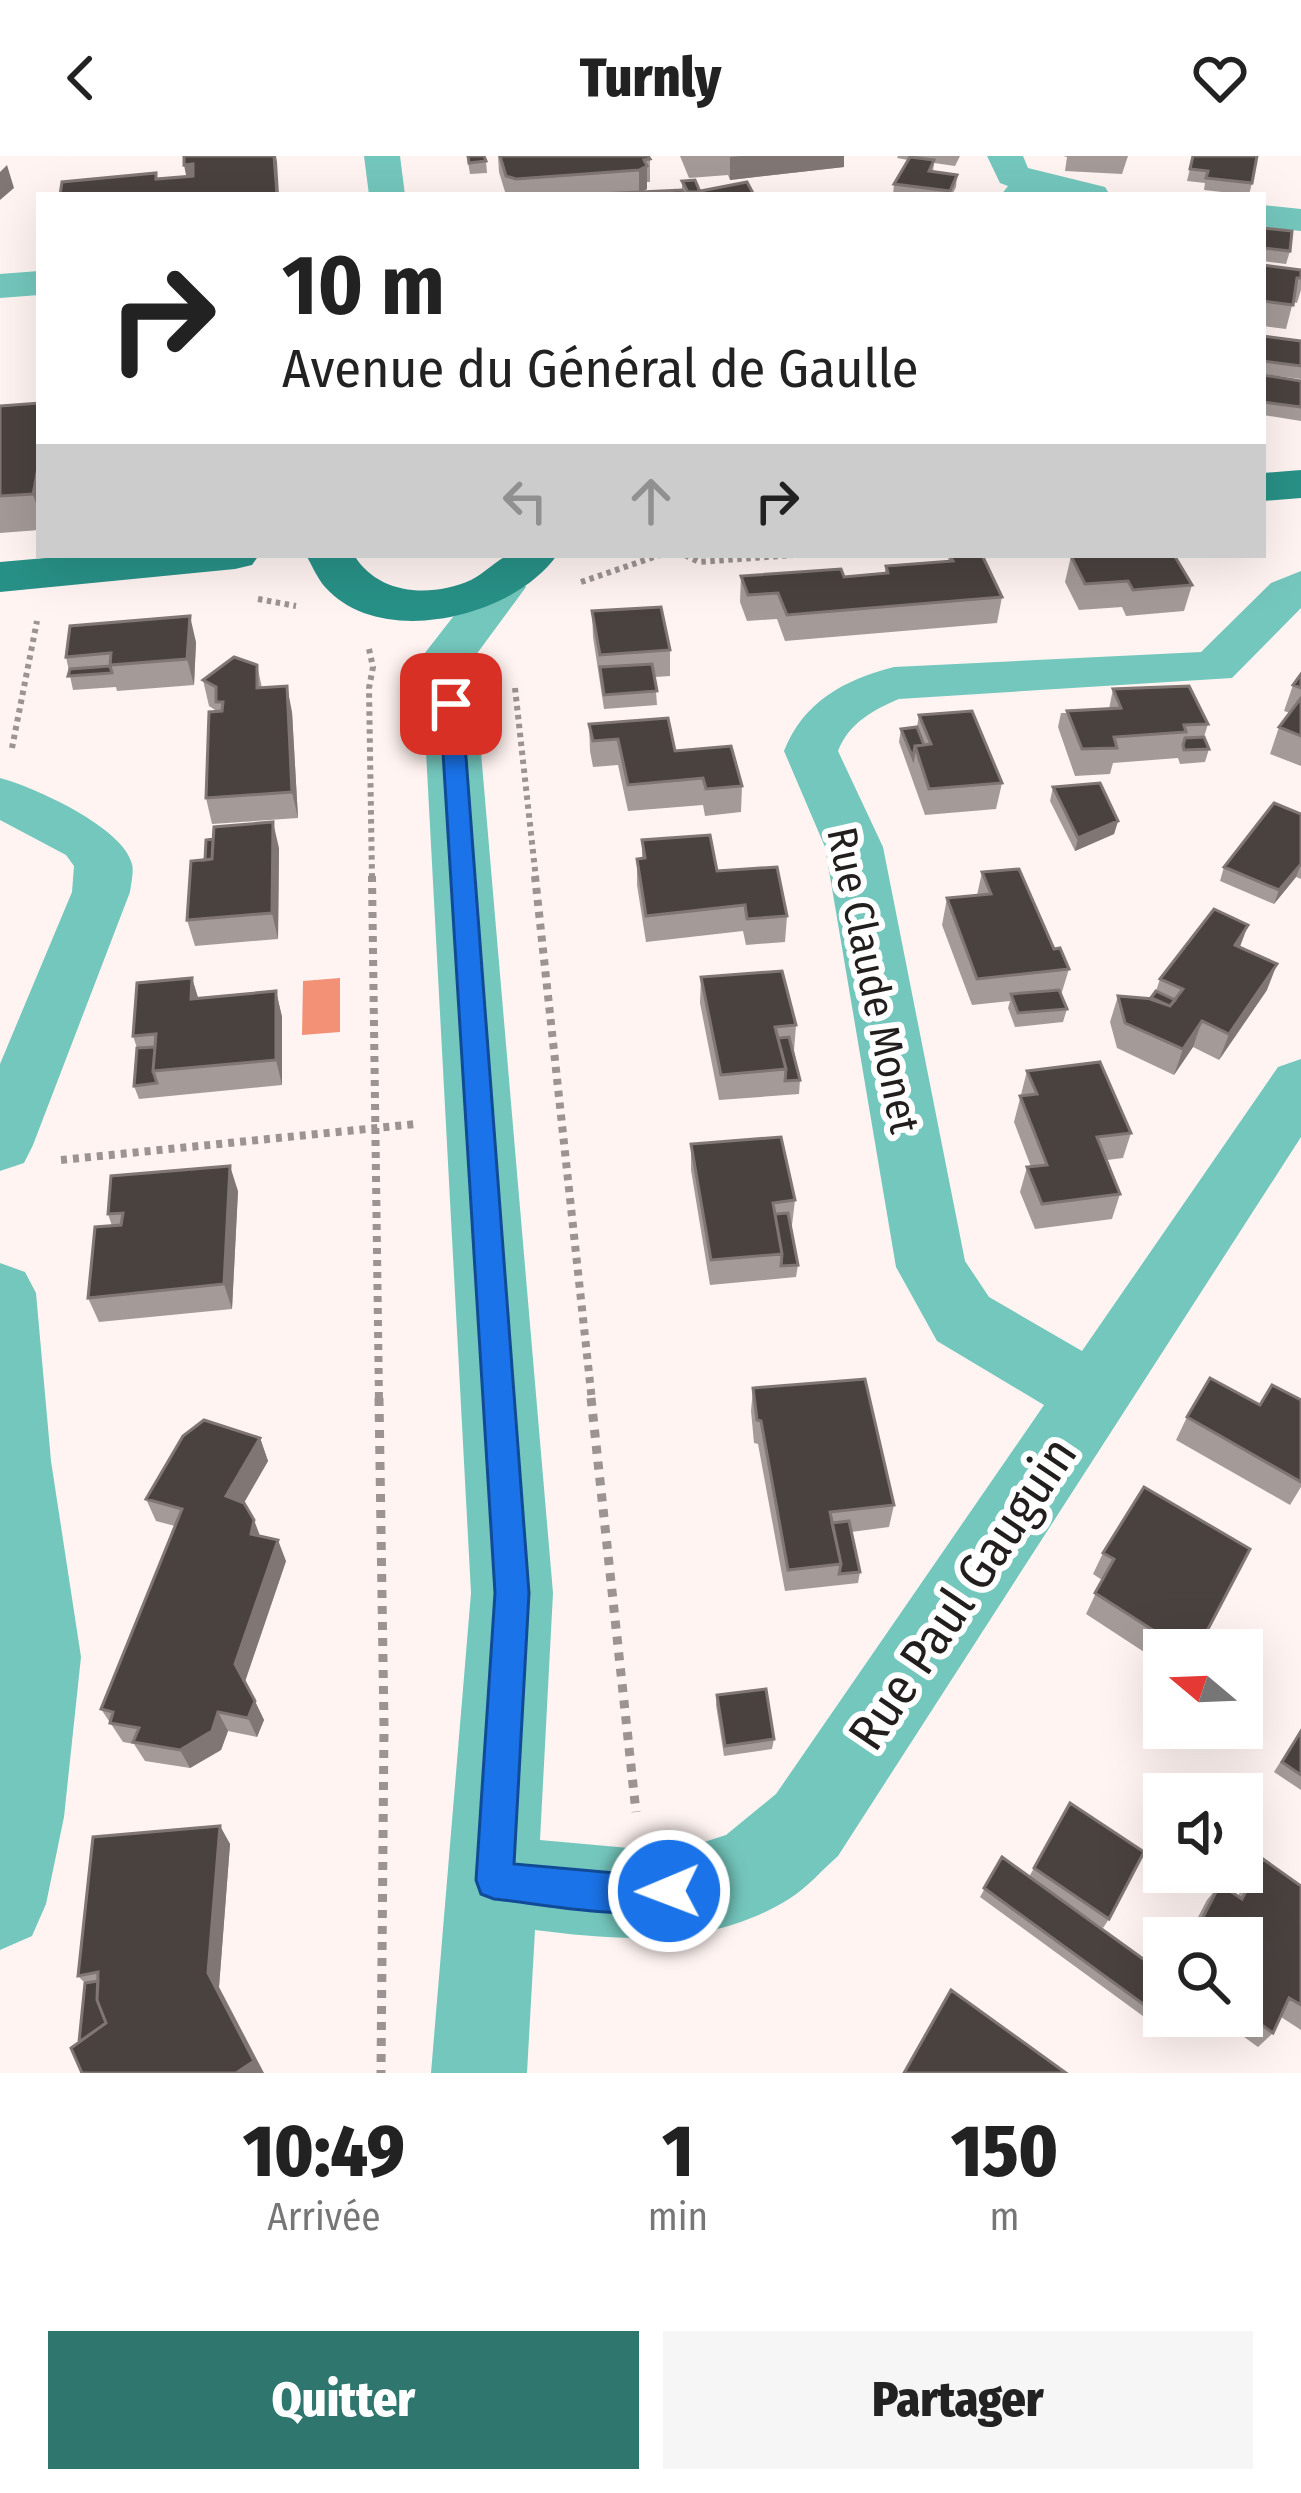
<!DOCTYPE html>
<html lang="fr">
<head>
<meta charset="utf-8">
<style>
  body { margin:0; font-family:"Fira Sans Condensed",sans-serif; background:#f6f6f6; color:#222; height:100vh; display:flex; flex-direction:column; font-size:45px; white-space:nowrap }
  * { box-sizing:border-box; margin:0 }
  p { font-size:39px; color:#767676 }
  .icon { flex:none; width:66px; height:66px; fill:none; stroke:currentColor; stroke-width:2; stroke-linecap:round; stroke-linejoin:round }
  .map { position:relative; height:1917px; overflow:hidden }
  .panel { display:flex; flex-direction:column; background:#fff; flex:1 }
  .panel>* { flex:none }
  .hud { position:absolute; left:36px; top:36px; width:1230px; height:366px; border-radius:0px; box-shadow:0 12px 48px #0002; background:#fff; color:#222; overflow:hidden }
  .needle { width:78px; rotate:289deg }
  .controls { position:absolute; left:1143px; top:1473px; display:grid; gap:24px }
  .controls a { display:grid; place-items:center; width:120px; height:120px; border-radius:0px; background:#fff; box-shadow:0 12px 48px #0002; font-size:60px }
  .pin { position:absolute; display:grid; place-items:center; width:102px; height:102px; color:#fff; margin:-51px; border-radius:24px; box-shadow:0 6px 18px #0006 }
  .me { position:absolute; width:132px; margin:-66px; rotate:269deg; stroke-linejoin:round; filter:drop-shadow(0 0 9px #0008) }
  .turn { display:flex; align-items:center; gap:42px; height:252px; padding:0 48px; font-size:54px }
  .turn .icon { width:156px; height:156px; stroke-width:2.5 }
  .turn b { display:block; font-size:84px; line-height:102px }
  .lanes { display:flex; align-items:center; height:114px; padding:0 48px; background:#0003; justify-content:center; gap:60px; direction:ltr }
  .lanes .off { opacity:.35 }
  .eta { display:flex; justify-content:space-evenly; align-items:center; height:204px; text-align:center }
  .eta b { font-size:72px; font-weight:800; line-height:84px }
  .button { display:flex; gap:24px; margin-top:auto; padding:24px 48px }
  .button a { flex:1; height:138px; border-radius:0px; background:#2f766f; color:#fff; font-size:48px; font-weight:800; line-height:138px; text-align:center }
  .button a+a { background:#f6f6f6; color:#222 }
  header { display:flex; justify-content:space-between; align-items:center; height:156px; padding:0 48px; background:#fff; font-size:54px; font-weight:800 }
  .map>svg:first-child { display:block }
  .water { fill:#f29175 }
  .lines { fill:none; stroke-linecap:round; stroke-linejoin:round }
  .path-far2 { stroke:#9c9492; stroke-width:6; stroke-dasharray:4.5 4.5; stroke-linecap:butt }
  .path-far1 { stroke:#9c9492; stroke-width:8; stroke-dasharray:6 6; stroke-linecap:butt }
  .path { stroke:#9c9492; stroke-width:9; stroke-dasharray:8 8; stroke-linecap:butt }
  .minor { fill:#74c7bd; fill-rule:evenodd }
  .major { fill:#289187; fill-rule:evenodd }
  .wall { fill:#a49b98 }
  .shaded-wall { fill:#807774 }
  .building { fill:#4a423f; stroke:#807774; stroke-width:3 }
  .route { fill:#1a73e8; stroke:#114b97; stroke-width:3 }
  .labels { text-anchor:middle; stroke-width:12; stroke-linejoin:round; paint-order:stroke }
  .street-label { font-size:42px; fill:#221e1d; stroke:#fff }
  .near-street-label { font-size:51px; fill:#221e1d; stroke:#fff }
</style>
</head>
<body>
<header><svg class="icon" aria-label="back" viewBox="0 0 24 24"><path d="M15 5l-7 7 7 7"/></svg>Turnly<svg class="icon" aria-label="heart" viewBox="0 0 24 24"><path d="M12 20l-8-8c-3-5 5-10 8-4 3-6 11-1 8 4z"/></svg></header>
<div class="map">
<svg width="1301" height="1917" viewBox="0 0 1301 1917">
  <rect width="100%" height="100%" fill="#fff4f1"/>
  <path class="water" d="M340,822V876L302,879L303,825Z"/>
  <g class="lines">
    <path class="path-far2" d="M685,399L699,406L793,399
      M581,426L660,399
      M258,443L296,450
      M369,493L373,511L369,532L372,723
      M515,532L536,723
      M12,592L37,465"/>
    <path class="path-far1" d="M372,720L379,1245
      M535,720L592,1245
      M61,1004L416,968"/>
    <path class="path" d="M379,1242L384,1570L381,1917
      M591,1242L636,1656"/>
    <path class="minor" d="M364,0H400L405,39H369Z
      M987,0H1023L1028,12L1105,31L1110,39H1001L1008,30L1000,27Z
      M1263,49L1301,53V75L1263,71Z
      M39,115V139L0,142V118Z
      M1301,415V452L1232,522L899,543C873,554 849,567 838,595L883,691L965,1105L989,1141L1082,1195L1278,911L1301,903V981L838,1700C822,1714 807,1732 789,1743C710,1792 623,1785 535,1774L527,1917H431L471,1437L421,502L484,421L501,416L518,421L526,431L473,503L553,1437L540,1684L629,1692L698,1688L726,1679L776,1638L1044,1249L937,1185L896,1111L825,691L784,595C804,545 844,524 894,511L1201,496L1271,427Z
      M0,622C34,631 123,671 132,708C134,715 131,728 130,736L33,989L24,1007L0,1015V908L72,736L74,710L66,699L0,664Z
      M0,1107L25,1116L36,1137L51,1305L81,1501L64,1661L46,1748L32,1780L0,1794Z"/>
    <path class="major" d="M1301,314V342L1263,345V317Z
      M80,399H259L252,409L235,413L0,436V406Z
      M306,399H354C378,439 431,442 471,424C484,418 498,402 510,399C523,395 543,399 557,399C514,461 381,494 325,431C317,422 312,409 306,399Z"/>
  </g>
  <path class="wall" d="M467,0L486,5L487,17L470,18Z
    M498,0H648L650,3V26H647V33L642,36L682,34V25L700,35L754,39H506L499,16Z
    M680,0H844V11L730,24L728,19L689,22Z
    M898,0H960L955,10L934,7L933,16L957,19L956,31L952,39H893L894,28L908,4L897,2Z
    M1063,0H1128L1122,18L1065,15L1067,1Z
    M1193,0L1252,27L1249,39L1204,34L1205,27L1187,25Z
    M1263,72L1290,95L1286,108L1263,105Z
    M1263,109L1301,114V134L1297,147L1293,146L1286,173L1263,170Z
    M1263,180L1301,185V223L1263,218Z
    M1263,219L1301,225V265L1263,259Z
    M39,247V374L0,377V250Z
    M949,399L1002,441L997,467L785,485L777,463L747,465L740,446L741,420L844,421L885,417L886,410L948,405Z
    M1071,400L1192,429L1184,455L1126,460L1122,451L1079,454L1065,426Z
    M592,455L670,494V520L655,521L657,549L604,553L593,481Z
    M196,486L194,529L117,535L116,531L73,534L66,501Z
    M257,509L262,532L292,556L298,662L212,668L206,642L218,556L209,550L203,524Z
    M1301,518V610L1270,598L1279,571L1290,557L1284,555L1293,529Z
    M1113,533L1208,568L1204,581L1209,593L1205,606L1180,608L1178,602L1113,607L1110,618L1075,620L1058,571L1061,557H1066L1067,555L1109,553Z
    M919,559L1002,627L996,653L925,659L899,586L901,573L917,571Z
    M589,568L675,595L742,630L741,656L705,660L703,649L628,655L618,609L593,611L590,595Z
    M1053,631L1118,665L1114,678L1075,695L1050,645Z
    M1301,658V723L1296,721L1274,748L1220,725L1224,711Z
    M213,683L279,692L278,783L195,790L187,764L205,704Z
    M642,684L717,715L787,760L785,786L746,789L743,775L646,786L637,729V703H642Z
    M982,716L1054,793L1069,813L1061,839L1067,853L1063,866L1015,871L1008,852L1010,845L972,849L942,769L947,742L977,739Z
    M1248,769L1240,791L1267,834L1219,904L1193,891L1174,919L1117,892L1110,866L1118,840L1150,843L1156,835L1160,823Z
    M701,821L796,869L794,895L800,924L799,938L719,944L700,847Z
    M192,822L198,842L276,835L282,861V929L139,943L134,930L137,892L133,880Z
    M1027,915L1131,977L1123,1002L1107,1004L1120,1038L1112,1063L1035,1073L1020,1036L1027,1011H1031L1014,966Z
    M691,988L795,1044L792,1069H791L798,1109L796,1121L710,1129L691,1014Z
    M238,1035L232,1153L99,1166L88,1142L112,1070L108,1058Z
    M753,1232L894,1349L889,1371L851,1376L860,1416L858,1427L785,1435L758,1288L754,1287L751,1255Z
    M1301,1244V1331L1290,1349L1176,1284L1187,1261Z
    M260,1282L268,1305L244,1347L260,1380L286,1405L245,1526L264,1564L257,1581L228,1575L221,1594L190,1612L145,1605L134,1588L123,1586L101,1553L175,1370L156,1365L146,1343Z
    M1144,1331L1197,1494H1164V1509L1086,1458L1102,1424L1093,1418L1103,1397Z
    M717,1539L774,1583L772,1593L724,1600L716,1549Z
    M1301,1573V1634L1274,1616Z
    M1070,1647L1109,1763L1103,1772L1034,1724L1154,1856L1147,1863L980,1741L1002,1701L1029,1721Z
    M220,1670L230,1688L219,1831L85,1827L78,1820Z
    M1263,1703L1301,1730V1874L1281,1861L1273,1877L1258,1891L1215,1860H1242V1782H1187L1207,1744L1220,1728L1238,1740L1248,1719Z"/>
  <path class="shaded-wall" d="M274,0H276L277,6L279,39H277Z
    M741,0H844V11L730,24V1Z
    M193,8L199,39H190L184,9Z
    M7,9L14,32L0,44V16Z
    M647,10V33L639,37V14Z
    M38,307L39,311V357L33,338Z
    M190,460L196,486L194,529L187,503Z
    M287,530L292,556L298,662L292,636Z
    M1118,665L1114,678L1075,695L1078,682Z
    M273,666L279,692L278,783L272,757Z
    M1301,708L1296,721L1274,748L1279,734Z
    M1248,769L1238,795L1235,789Z
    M1277,808L1267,834L1219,904L1229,878Z
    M192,822L200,848L191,843Z
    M276,835L282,861V929L276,904Z
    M1202,865L1193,891L1174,919L1183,893Z
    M230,1010L238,1035L232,1153L224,1128Z
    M260,1282L268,1305L235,1362L226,1340Z
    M254,1364L262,1385L251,1378Z
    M278,1384L286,1405L244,1528L235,1508Z
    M255,1545L264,1564L257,1581L248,1562Z
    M218,1556L228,1575L221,1594L190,1612L180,1594Z
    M220,1670L230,1688L219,1831L264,1917H236L208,1817Z"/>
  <path class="building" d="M184,0H274L277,39H60L62,26L156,17V23L193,20V8L184,9Z
    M468,0H484L486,5L469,7Z
    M500,0H648L650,3L644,4L647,10L639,14L516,23L506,20Z
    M1193,0H1257L1252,27L1206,22L1208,15L1190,13Z
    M910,1L934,4L929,15L957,19L950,35L894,28Z
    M695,24L700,36H688L682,25Z
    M747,26L754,39H576L682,34L685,38Z
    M1263,72L1292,75L1290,95L1263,92Z
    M1263,109L1301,114V122H1297L1293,149L1263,145Z
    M1263,180L1301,185V210L1263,205Z
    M1263,219L1301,225V251L1263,246Z
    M39,247V307L33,338L0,340V250Z
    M950,399H982L1002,441L787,459L778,437L748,439L741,420L841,413L844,421L888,417L886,410L953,405Z
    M1089,399H1174L1192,429L1133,434L1128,425L1085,428L1071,400Z
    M661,451L670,494L600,499L592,455Z
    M190,460L187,503L110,509L111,497L66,501L70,470Z
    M234,501L257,509V532L287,530L292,636L206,642L209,556L222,555L223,546H216V531L203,524Z
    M652,508L657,535L604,539L600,511Z
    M110,510L112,517L68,520L70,513Z
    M1301,518V532L1293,529Z
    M1189,530L1208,568L1184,569L1186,576L1114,581L1117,592L1082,593L1067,555L1121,552L1113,533Z
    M1301,542V580L1279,571Z
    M972,555L1002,627L929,633L915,590L931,588L919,559Z
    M668,562L675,595L731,590L742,630L706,633L703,622L628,629L618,583L593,585L589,568Z
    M917,571L924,589L915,590L913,602L901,573Z
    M1204,581L1209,593L1184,594L1183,589L1185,582Z
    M1100,627L1118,665L1078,682L1053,631Z
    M1274,647L1301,658V708L1279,734L1224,711Z
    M273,666L272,757L187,764L191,705L212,703L214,671Z
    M710,679L717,715L777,711L787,760L747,763L745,749L646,760L637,703L645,702L642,684Z
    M213,683L212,703L205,704L206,684Z
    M1019,713L1054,793L1060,792L1069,813L977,823L947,742L991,738L982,716Z
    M1214,753L1248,769L1235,789L1277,808L1229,878L1202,865L1183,893L1125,867L1118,840L1154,843L1170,850L1183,833L1160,823Z
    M782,815L796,869L775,871L786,913L721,919L701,821Z
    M192,822L191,843L276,835V904L153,915L156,878L133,880L137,827Z
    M1059,834L1067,853L1018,857L1011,838Z
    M1156,835L1175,844L1170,850L1150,843Z
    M789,881L800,924L785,925L786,913L778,882Z
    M155,891L153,915L157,927L134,930L137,892Z
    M1100,906L1131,977L1097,981L1120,1038L1042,1048L1027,1011L1047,1009L1020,940L1037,938L1027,915Z
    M781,981L795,1044L773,1047L782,1098L711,1104L691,988Z
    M230,1010L224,1128L88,1142L95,1071L121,1069L123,1057L108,1058L111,1020Z
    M788,1057L798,1109L781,1110L782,1098L775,1058Z
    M1210,1222L1260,1249L1272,1229L1301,1244V1326L1187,1261Z
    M865,1223L894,1349L830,1356L841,1408L788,1414L761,1265L757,1264L753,1232Z
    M204,1264L260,1282L226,1340L244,1347L254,1364L251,1378L278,1384L235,1508L255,1545L248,1562L218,1556L212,1575L180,1594L133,1586L139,1572L110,1567L113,1556L101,1553L182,1353L146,1343L183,1280Z
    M1144,1331L1250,1393L1197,1494H1184L1095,1437L1114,1403L1103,1397Z
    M849,1365L860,1416L839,1418L841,1408L832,1367Z
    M766,1533L774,1583L725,1590L717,1539Z
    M1301,1575V1619L1282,1606Z
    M1070,1647L1144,1696L1109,1763L1034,1712Z
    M220,1670L208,1817L254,1905L236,1917H82L71,1892L106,1867L97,1844L98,1816L78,1820L93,1681Z
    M1002,1701L1164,1818V1838L1154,1856L984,1732Z
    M1263,1703L1301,1730V1849L1289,1842L1273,1877L1242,1855V1782H1206L1196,1775L1220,1728L1242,1743Z
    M98,1825L97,1844L106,1867L79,1886L85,1827Z
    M951,1834L1066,1917H904Z"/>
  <path class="route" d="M451,542L462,548L529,1437L514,1708L615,1717L669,1716L683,1722L688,1735L683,1748C635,1768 546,1748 494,1743L481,1738L476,1724L495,1437L440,548Z"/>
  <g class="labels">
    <g class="street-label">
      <text transform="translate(874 824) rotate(78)" y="15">Rue Claude Monet</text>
    </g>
    <g class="near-street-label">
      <text transform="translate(962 1437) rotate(-56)" y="18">Rue Paul Gauguin</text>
    </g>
  </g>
</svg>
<div class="controls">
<a><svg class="needle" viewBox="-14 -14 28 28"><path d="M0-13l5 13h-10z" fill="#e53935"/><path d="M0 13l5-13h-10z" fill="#767676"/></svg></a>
<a><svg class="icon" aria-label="sound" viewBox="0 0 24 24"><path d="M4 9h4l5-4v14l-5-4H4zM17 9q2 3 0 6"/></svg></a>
<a><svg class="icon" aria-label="search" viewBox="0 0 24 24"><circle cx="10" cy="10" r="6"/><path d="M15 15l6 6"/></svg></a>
</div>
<div class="pin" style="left:451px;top:548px;background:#d93025"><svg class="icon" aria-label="arrive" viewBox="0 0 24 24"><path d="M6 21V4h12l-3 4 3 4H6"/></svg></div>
<svg class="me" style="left:669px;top:1735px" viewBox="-20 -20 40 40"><circle r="17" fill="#1a73e8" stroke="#fff" stroke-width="3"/><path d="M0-11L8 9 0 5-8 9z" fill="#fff"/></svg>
<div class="hud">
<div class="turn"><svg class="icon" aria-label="right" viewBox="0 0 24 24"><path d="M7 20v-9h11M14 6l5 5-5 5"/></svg><div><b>10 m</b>Avenue du Général de Gaulle</div></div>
<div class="lanes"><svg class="icon off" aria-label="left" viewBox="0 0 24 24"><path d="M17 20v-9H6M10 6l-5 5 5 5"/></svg><svg class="icon off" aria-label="ahead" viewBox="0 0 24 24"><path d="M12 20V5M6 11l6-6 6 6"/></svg><svg class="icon" aria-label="right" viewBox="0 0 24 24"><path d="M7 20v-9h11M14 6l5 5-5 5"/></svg></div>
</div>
</div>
<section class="panel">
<div class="eta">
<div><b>10:49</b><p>Arrivée</p></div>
<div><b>1</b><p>min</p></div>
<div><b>150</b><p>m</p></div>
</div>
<div class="button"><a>Quitter</a><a>Partager</a></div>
</section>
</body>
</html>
